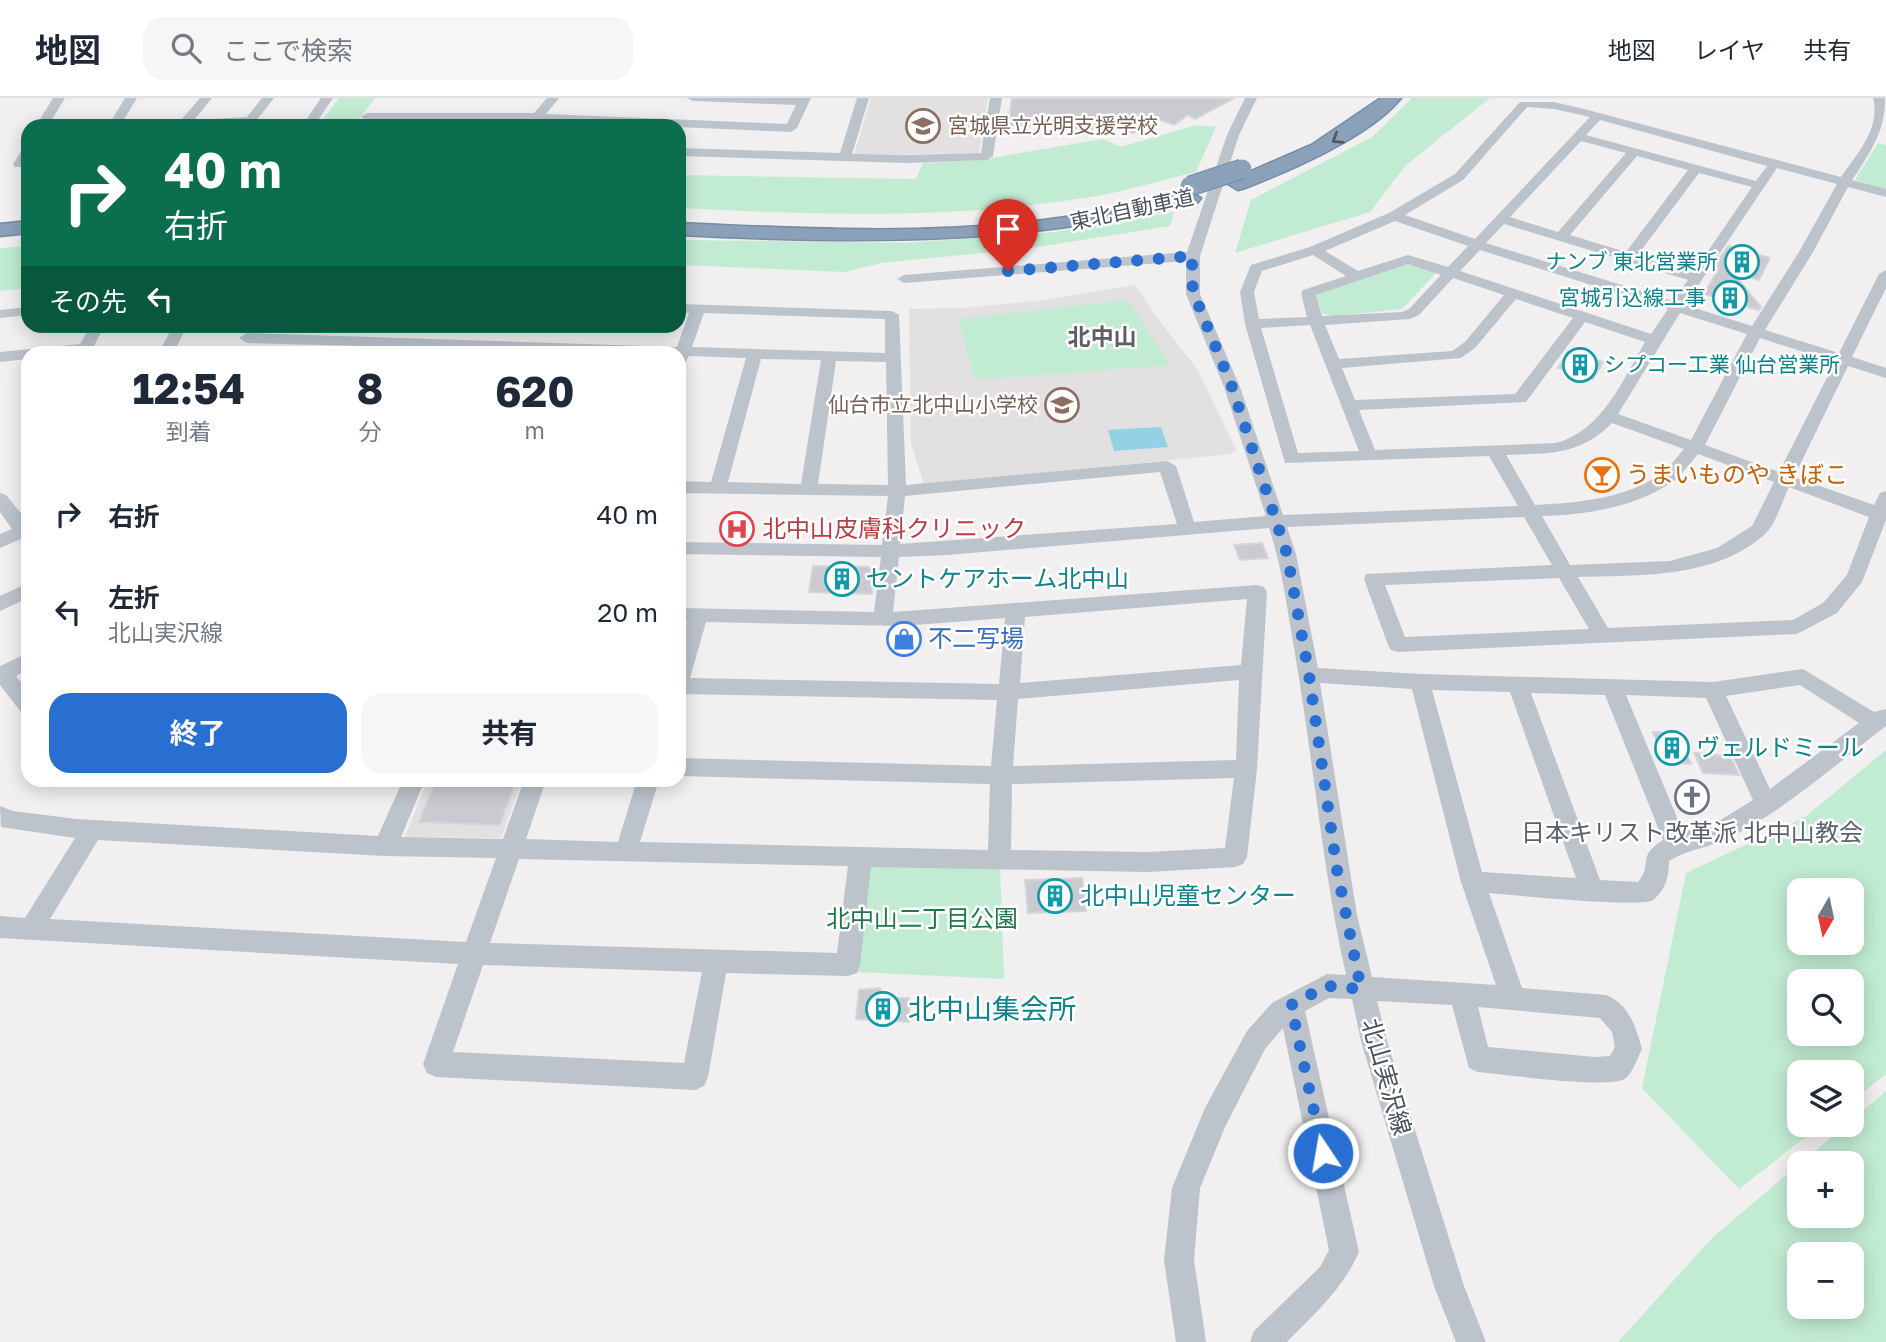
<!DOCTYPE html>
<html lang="ja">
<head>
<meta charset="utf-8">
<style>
  body { margin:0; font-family:"Golos Text","Noto Sans JP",sans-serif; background:#f6f6f7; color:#1f2937; height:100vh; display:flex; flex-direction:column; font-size:26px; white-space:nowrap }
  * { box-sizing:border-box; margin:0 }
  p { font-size:23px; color:#747a83 }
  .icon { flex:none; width:38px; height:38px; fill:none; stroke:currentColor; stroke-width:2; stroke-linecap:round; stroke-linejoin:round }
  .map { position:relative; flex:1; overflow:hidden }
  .panel { position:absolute; left:21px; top:248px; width:665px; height:441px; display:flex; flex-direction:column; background:#fff; border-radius:21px; box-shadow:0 4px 18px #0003 }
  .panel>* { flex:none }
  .guide { position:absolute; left:21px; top:21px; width:665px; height:214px; border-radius:21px; box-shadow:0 4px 18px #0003; background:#0b6e4f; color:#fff; overflow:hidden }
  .needle { width:46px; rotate:189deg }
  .tools { position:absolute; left:1787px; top:780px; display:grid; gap:14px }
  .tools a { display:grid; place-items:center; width:77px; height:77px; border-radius:14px; background:#fff; box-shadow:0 4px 18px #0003; font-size:35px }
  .pin { position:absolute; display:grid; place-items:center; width:60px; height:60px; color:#fff; margin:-72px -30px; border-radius:50% 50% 50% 0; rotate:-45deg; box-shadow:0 0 7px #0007 }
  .pin .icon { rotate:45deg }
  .me { position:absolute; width:77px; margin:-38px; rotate:348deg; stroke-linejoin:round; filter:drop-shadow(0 0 5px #0008) }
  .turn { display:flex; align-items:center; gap:24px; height:147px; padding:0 28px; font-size:32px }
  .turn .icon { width:91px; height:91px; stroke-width:2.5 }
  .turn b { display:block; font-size:49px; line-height:60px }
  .then { display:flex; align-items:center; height:66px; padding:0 28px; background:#0003; gap:14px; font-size:26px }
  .eta { display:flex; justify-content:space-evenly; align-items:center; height:119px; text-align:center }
  .eta b { font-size:42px; font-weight:700; line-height:49px }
  .button { display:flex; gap:14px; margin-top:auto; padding:14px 28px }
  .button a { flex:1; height:80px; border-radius:21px; background:#296fd2; color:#fff; font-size:28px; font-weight:700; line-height:80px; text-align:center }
  .button a+a { background:#f6f6f7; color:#1f2937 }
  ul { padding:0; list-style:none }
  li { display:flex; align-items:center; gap:21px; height:98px; padding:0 28px }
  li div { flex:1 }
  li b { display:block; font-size:26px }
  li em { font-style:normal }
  header { display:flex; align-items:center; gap:42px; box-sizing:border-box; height:98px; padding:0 35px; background:#fff; border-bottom:2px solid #e0e1e3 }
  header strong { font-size:33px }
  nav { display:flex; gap:38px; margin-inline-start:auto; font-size:24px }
  .search { width:490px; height:63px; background:#f6f6f7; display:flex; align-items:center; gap:18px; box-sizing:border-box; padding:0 24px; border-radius:21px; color:#747a83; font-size:26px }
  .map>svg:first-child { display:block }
  .education { fill:#e2e0e0 }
  .green { fill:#c2ebd3; fill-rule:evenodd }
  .water { fill:#92d2e4 }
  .building { fill:#c9cbd1; stroke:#d4d5da; stroke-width:2 }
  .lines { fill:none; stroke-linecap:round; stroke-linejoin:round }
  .highway-casing { stroke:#768ca5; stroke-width:3 }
  .minor { fill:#bcc3cb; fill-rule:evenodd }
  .highway { fill:#8ba1ba; fill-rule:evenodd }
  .highway-bridge-casing { stroke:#768ca5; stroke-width:21; stroke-linecap:butt }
  .highway-bridge { stroke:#8ba1ba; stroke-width:19 }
  .oneway { stroke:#505a64 }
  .route { stroke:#296fd2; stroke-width:12; stroke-dasharray:0 21.6 }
  .labels { text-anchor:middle; stroke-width:5; stroke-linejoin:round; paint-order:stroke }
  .far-education-label { font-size:21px; fill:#785e54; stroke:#fff; text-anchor:start }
  .far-street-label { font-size:21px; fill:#49525b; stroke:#fff }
  .far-culture-label { font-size:21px; fill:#0d838f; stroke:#fff; text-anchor:end }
  .far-quarter-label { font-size:23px; font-weight:bold; fill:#5c5f63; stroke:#fff }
  .food-label { font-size:24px; fill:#c56008; stroke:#fff; text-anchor:start }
  .health-label { font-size:24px; fill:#be3a42; stroke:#fff; text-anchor:start }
  .culture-label { font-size:24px; fill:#0d838f; stroke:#fff; text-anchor:start }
  .shop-label { font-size:24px; fill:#366cbe; stroke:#fff; text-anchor:start }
  .worship-label { font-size:24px; fill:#5b616d; stroke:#fff }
  .park-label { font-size:24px; fill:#1f774d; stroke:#fff }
  .street-label { font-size:24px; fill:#49525b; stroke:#fff }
  .near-culture-label { font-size:28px; fill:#0d838f; stroke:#fff; text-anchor:start }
</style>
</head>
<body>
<header>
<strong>地図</strong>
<div class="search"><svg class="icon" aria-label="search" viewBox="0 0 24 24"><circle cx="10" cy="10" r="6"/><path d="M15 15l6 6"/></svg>ここで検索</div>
<nav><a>地図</a><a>レイヤ</a><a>共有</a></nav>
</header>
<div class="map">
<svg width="1886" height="1244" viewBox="0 0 1886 1244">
  <rect width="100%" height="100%" fill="#f1efef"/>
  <path class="education" d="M871,0H988L979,55L854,57Z
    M1136,187L1152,213L1197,271L1236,351L1230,356L924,387L911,344L909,211L963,210L1036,203Z
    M427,683H522L501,740L405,739Z"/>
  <path class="green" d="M339,0H375L354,28H318Z
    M1412,0H1490L1406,67L1370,114L1235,155L1251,102L1372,39Z
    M1197,27L1216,29L1196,74C1157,83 1117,96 1077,101C945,121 812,117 679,110V77L916,81L923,65L980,62L1103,41L1121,49Z
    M1878,45L1886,47V92L1855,82Z
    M1174,114L1170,128L1032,150L881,165L845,174L679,167V142L907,145L1055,134Z
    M28,148V190L0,193V150Z
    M1402,164L1436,175L1402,211L1333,218L1322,215L1317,200L1318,196Z
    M1128,202L1170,267L975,282L958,221Z
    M1886,652V976L1852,1003V975H1799V1027H1821L1739,1091L1642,990L1686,775L1805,719ZM1799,793H1852V845H1799ZM1799,884H1852V936H1799Z
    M878,764L1000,769L1004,881L856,874L864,773Z
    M1886,993V1244H1618L1713,1139L1799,1066V1118H1852V1066H1800L1845,1027H1852V1022ZM1799,1157H1852V1209H1799Z"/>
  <path class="water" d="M1161,329L1168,349L1114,353L1108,332Z"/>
  <path class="building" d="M1012,0H1234L1195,21L1188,17L1174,27L1158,21L1133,35L1104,25L1093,31L1008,27Z
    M1728,148L1770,160L1759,182L1732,174L1761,209L1759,212L1704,196L1719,170L1714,169Z
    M1568,253L1603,264L1593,281L1558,270Z
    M1262,445L1268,460L1240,462L1234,447Z
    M813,468L875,469L872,496L809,494Z
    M1653,634L1679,636L1691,666L1665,664Z
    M1694,655L1730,658L1739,677L1703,675Z
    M436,682H516L500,727L419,724Z
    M1082,780L1086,813L1028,815L1025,782Z
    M880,890L882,900H909V924L856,921L859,892Z"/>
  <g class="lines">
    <g class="highway-casing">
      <path id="highway" d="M1381,0H1401C1371,38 1289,73 1245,90L1238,92L1228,86L1231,82L1313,46Z
        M1191,94L1201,100L1198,104C1020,148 860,146 679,137V125C808,131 938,138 1066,119C1108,113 1150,104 1191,94Z
        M28,123V135L0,138V126Z"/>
    </g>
    <path class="minor" d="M53,0H65L48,28H36Z
      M125,0H137L120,28H108Z
      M200,0H212L194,22L247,19L262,0H274L252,28H139L145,24L181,22Z
      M321,0H333L314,28H302Z
      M547,0H559L546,16L787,26L796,7L693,3L687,0H811L797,30L791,34L537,23H367L361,19L367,15H534Z
      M857,0H869L852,56L907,57L981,55L990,0H1002L993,58L987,62L907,65L679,58V50L840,55Z
      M1245,0H1257L1239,37L1200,158V196L1240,289L1283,417L1518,408L1489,358L1285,365L1245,226L1240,194L1251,167L1310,149L1389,115L1455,76L1520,4H1554L1584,11L1841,79C1857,56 1881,30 1873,0H1885C1886,32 1869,57 1852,82L1886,91V99L1848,89L1813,154L1765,232L1839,255L1879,176L1886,172V190L1852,259L1886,270V280L1848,268L1794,379L1874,407L1880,395L1886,393V422L1862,484L1837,515L1797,536L1398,554L1391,552L1388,547L1364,481L1366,476L1552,467L1524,419L1287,429L1296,456L1318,570L1420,576L1713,584L1803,571L1874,614L1886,611V628C1836,666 1785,712 1729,740C1709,750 1688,751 1669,763C1669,778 1666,792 1653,802C1642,810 1512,797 1489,795L1522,890L1606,897C1629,906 1636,929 1642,951C1638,959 1633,974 1626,980C1613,992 1501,976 1478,974L1469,970L1452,907L1377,903L1387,943L1464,1188L1486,1244H1456L1434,1188L1361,943L1352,901L1329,900L1305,913L1359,1154C1343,1191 1314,1216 1287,1244H1250L1254,1233L1320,1169L1329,1152L1283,930L1265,951L1225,1029L1200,1090L1194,1162L1206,1244H1176L1164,1162L1172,1090L1205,1010L1247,933L1272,905L1327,876L1346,877C1322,769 1313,659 1294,550C1287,510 1282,469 1269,430L947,457L899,459L893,514L1257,487L1264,489L1267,494L1257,671L1247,759L1243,766L1235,769L1148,774L871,769L860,867L857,875L848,878L726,875L708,979L704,988L695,992L436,979L427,975L423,966L458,866L0,840V818L25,820L75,740L1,729L0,708L13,713L76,721L378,738L403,682H425L401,739L503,741L524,682H546L526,741L618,744L637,682H659L640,744L988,752L990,686L679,678V660L991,668L997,602L679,596V550L687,524H679V510L874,514L881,459L679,456V444L882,447L888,398L679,395V383L711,384L746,260L689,258L684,267L679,269V256L247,245L239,240L247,235L677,249L689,215L679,214V206L892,213L899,217L906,387L1167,363L1176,368L1194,424L1266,418L1224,289L1186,196V163L904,185L897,181L904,177L1187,154L1227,37ZM1527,9L1554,11L1590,19L1475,141L1405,117L1463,82ZM1600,22L1767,68L1756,83L1586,37ZM1581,43L1626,55L1558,134L1510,119ZM1637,58L1688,72L1626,154L1570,137ZM1777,70L1837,86L1799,154L1752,228L1685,207ZM1699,75L1752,89L1693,175L1637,158ZM1395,123L1468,148L1448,169L1408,157L1358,173L1325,153ZM1504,126L1688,182L1673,203L1486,145ZM1480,152L1668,211L1651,236L1460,173ZM1313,157L1346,178L1303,192L1301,195L1307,219L1259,221L1254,194L1262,173ZM1408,166L1441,177L1409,211L1402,214L1322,218L1316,197ZM1453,180L1504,197L1465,244L1452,253L1339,261L1325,227L1410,221L1419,217ZM1516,201L1573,220L1515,296L1355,302L1342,270L1461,260L1475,250ZM704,215L885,221V255L692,249ZM1680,215L1747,236L1691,342L1618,316ZM1585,224L1645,244C1622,283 1603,332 1556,345L1375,352L1359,312L1526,304ZM1310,227L1359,353L1298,355L1261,230ZM1760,240L1835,264L1779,374L1705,347ZM761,261L821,262L801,386L728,384ZM836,263L886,264L888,387L818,386ZM1612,325L1684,351C1677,359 1670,369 1662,375C1627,401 1576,405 1535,407L1506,357C1550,355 1579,358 1612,325ZM1698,356L1774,384L1752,428L1717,450L1670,463L1570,467L1542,418C1585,417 1636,409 1672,384C1682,377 1690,365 1698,356ZM1160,374L1177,426L900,446L905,398ZM1789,389L1869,419L1847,477L1823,505L1793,522L1608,530L1578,479C1639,477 1714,481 1764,437C1776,427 1782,403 1789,389ZM1559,480L1589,531L1405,539L1385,487ZM1247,501L1241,567L1020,585L1025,519ZM1005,520L999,586L690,580L706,524L902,528ZM1239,582L1236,662L1013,668L1018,601ZM1320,585L1412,591L1461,784L1496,887L1372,879L1357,817ZM1800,587L1859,625L1770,691L1726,598ZM1432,592L1510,594L1576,780L1482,774ZM1531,595L1605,597L1663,742C1635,760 1654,765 1638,784L1600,782ZM1626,597L1706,600L1753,702L1714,726L1683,734ZM1234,680L1225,750L1148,754L1011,752L1012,686ZM98,742L385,758L496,760L466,844L50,821ZM519,761L848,768L837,855L490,845ZM483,867L702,874L684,965L453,954ZM1478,909L1600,920L1612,934L1615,949L1610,958L1595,959L1488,949Z
      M28,48V62L23,69H15L13,66L24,49Z
      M28,209V217L0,220V212Z
      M90,228H104L90,256H28V261L0,264V254L80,246Z
      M173,228H187L173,256H158Z
      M0,395L6,397L28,424V438L0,450V436L12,431L0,414Z
      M28,485V500L0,513V498Z
      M28,555V571L16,578L28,593V616L21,614L0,587V568Z"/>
    <use href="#highway" class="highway"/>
    <g class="highway-bridge-casing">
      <path id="highway-bridge" d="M1190,88L1242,71"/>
    </g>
    <use href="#highway-bridge" class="highway-bridge"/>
  </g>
  <defs><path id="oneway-chevron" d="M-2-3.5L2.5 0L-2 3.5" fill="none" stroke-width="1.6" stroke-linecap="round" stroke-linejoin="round" transform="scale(1.75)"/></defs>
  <use class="oneway" href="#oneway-chevron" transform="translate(1337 41) rotate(148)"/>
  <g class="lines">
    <path class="route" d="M1008,173L1193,158L1191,179L1194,196L1232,289L1287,456L1309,577L1337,772L1361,891L1327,888L1291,907L1323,1055"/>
  </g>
  <defs>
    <g id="school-ring" transform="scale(1.75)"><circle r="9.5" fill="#fff" stroke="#8d6e63" stroke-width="1.5"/><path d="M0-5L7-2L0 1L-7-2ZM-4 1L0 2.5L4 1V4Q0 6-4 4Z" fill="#8d6e63"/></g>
    <g id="building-ring" transform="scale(1.75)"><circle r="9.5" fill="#fff" stroke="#0f9aa8" stroke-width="1.5"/><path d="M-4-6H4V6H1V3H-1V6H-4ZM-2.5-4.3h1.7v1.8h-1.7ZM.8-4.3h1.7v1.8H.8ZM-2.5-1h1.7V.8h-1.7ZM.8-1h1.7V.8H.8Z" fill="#0f9aa8"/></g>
    <g id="bar-ring" transform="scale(1.75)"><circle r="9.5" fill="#fff" stroke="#e8710a" stroke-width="1.5"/><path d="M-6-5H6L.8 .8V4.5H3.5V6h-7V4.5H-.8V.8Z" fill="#e8710a"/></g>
    <g id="hospital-ring" transform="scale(1.75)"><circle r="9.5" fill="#fff" stroke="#e0444e" stroke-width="1.5"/><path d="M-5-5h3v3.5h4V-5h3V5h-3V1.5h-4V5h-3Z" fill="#e0444e"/></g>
    <g id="shop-ring" transform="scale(1.75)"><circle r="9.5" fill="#fff" stroke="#3f7fe0" stroke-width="1.5"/><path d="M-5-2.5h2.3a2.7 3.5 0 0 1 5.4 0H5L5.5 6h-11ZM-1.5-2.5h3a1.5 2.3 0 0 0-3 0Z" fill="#3f7fe0"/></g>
    <g id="church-ring" transform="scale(1.75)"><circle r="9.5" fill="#fff" stroke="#6b7280" stroke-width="1.5"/><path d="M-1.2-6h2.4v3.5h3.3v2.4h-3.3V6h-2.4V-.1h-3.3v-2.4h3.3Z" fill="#6b7280"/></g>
  </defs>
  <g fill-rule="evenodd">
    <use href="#school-ring" x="923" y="28"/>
    <use href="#building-ring" x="1742" y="164"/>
    <use href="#building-ring" x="1730" y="200"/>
    <use href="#building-ring" x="1580" y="267"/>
    <use href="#school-ring" x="1062" y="307"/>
    <use href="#bar-ring" x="1602" y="377"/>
    <use href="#hospital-ring" x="737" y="431"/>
    <use href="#building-ring" x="842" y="481"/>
    <use href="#shop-ring" x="904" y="541"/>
    <use href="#building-ring" x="1672" y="650"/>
    <use href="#church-ring" x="1692" y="699"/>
    <use href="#building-ring" x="1055" y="798"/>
    <use href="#building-ring" x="883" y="911"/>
  </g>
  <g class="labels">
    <g class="far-education-label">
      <text x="948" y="35">宮城県立光明支援学校</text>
      <text x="1038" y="314" text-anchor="end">仙台市立北中山小学校</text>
    </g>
    <g class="far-street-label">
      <text transform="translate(1132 112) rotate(-12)" y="7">東北自動車道</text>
    </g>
    <g class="far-culture-label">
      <text x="1718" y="171">ナンブ 東北営業所</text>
      <text x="1706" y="207">宮城引込線工事</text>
      <text x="1604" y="274" text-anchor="start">シプコー工業 仙台営業所</text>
    </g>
    <g class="far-quarter-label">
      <text x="1102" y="247">北中山</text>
    </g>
    <g class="food-label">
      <text x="1626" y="385">うまいものや きぼこ</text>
    </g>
    <g class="health-label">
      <text x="762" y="439">北中山皮膚科クリニック</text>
    </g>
    <g class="culture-label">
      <text x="866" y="489">セントケアホーム北中山</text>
      <text x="1696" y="658">ヴェルドミール</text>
      <text x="1080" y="806">北中山児童センター</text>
    </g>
    <g class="shop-label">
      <text x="928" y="549">不二写場</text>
    </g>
    <g class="worship-label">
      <text x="1692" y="743">日本キリスト改革派 北中山教会</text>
    </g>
    <g class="park-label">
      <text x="922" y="829">北中山二丁目公園</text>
    </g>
    <g class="street-label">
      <text transform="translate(1386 979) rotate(74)" y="8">北山実沢線</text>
    </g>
    <g class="near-culture-label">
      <text x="908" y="921">北中山集会所</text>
    </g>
  </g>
</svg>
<div class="tools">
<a><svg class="needle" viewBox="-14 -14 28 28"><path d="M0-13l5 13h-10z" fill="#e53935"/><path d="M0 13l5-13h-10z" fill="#747a83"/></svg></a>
<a><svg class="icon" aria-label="search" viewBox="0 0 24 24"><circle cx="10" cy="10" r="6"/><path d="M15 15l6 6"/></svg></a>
<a><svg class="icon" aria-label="layers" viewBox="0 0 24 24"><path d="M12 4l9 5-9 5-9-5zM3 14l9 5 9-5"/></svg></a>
<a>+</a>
<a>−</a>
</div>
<div class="pin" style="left:1008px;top:173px;background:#d93025"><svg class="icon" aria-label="arrive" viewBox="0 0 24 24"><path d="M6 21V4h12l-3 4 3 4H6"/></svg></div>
<svg class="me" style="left:1323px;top:1055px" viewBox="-20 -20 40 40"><circle r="17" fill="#296fd2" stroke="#fff" stroke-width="3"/><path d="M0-11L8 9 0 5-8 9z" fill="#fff"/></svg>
<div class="guide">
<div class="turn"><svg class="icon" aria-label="right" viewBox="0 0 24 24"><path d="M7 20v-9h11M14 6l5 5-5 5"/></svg><div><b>40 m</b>右折</div></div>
<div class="then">その先<svg class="icon" aria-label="left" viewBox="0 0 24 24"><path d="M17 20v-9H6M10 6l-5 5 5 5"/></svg></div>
</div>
<section class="panel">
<div class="eta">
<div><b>12:54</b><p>到着</p></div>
<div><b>8</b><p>分</p></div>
<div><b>620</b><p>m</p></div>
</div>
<ul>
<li><svg class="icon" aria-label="right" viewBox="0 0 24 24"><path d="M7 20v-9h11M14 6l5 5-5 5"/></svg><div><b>右折</b></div><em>40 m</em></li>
<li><svg class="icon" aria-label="left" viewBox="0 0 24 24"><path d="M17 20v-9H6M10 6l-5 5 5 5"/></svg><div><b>左折</b><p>北山実沢線</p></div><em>20 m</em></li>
</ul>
<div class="button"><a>終了</a><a>共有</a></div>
</section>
</div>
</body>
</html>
